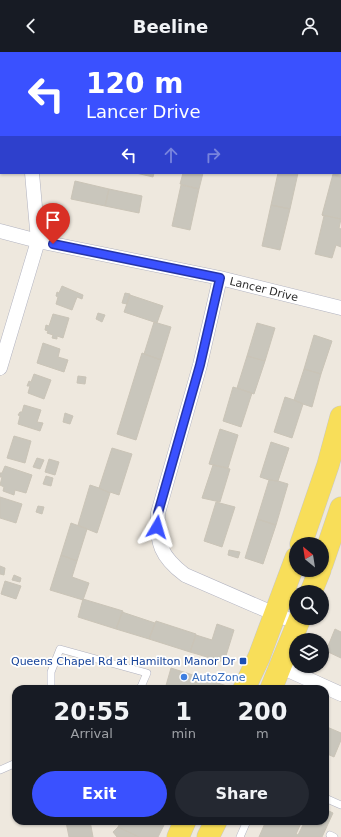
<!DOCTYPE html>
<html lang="en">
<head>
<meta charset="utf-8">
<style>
  body { margin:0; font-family:"DejaVu Sans",sans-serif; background:#242831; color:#f1f3f6; height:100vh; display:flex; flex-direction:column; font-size:15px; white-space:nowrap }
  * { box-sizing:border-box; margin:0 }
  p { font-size:13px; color:#9ea1a6 }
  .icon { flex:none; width:22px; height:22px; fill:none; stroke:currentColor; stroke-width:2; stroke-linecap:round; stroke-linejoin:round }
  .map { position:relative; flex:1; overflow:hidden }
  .panel { position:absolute; left:12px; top:633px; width:317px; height:140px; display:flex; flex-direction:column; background:#171b24; border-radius:12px; box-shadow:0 1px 3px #0004 }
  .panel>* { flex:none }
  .guide { position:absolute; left:0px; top:0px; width:341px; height:122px; box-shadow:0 1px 3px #0004; background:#3a51ff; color:#fff; overflow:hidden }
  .needle { width:26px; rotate:330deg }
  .tools { position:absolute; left:289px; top:485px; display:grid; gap:8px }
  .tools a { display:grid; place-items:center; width:40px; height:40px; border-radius:50%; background:#171b24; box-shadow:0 1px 3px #0004; font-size:20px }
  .pin { position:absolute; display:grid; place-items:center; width:34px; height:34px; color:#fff; margin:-41px -17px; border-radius:50% 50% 50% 0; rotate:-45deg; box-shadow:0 0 4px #0007 }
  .pin .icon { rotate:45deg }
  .me { position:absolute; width:44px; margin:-22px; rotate:7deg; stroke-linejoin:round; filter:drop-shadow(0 0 3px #0008) }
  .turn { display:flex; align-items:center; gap:14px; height:84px; padding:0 20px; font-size:18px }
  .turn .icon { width:52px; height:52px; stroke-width:2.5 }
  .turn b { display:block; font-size:28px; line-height:34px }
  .lanes { display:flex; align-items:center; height:38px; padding:0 20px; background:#0003; justify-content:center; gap:20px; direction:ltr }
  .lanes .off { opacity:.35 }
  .eta { display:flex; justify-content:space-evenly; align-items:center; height:68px; text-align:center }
  .eta b { font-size:24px; font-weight:700; line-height:28px }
  .action { display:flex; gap:8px; margin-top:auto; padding:8px 20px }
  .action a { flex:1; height:46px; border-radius:24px; background:#3a51ff; color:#fff; font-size:16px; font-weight:700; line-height:46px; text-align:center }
  .action a+a { background:#242831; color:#f1f3f6 }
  header { display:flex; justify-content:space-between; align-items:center; height:52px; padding:0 20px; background:#171b24; font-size:18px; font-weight:700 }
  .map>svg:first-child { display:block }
  .building { fill:#c9c6bc; stroke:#cac4b7 }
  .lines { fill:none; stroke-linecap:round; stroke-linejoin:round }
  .lane-casing { stroke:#b2b3c0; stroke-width:8 }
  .street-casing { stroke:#b2b3c0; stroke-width:15 }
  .primary-casing { stroke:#c8c8c8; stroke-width:23 }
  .lane { stroke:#fff; stroke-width:7 }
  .street { stroke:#fff; stroke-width:14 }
  .primary { stroke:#f8de59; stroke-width:22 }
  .route-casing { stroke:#2635a6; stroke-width:10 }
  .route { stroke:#3a51ff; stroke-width:7 }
  .transit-dot { fill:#1a4fb4; stroke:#fff; stroke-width:1.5 }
  .shop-dot { fill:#3f7fe0; stroke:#fff; stroke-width:1.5 }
  .labels { text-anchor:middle; stroke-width:3.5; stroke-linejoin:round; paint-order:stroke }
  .street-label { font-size:11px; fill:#2c2c2c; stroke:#fff }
  .transit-label { font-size:11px; fill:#164399; stroke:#fff; text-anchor:end }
  .shop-label { font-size:11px; fill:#366cbe; stroke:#fff; text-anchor:start }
</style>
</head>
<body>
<header><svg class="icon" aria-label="back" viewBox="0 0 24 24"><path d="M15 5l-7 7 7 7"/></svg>Beeline<svg class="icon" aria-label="person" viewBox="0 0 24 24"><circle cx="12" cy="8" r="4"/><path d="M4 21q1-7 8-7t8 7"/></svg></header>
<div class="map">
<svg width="341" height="785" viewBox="0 0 341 785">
  <rect width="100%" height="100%" fill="#eee8de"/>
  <path class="building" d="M61,0H80V1H61Z
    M338,0H341V20H340V1H338Z
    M340,20H341V54H340Z
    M341,99V125L336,124L335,122V121H340V103Z
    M136,121H154L153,125Z
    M183,121H203L199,137L180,132Z
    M278,121H298L290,157L271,153Z
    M333,122H335L336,124L341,125V167L322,163Z
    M75,129L109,137L105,154L71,147Z
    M181,133L199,137L190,178L172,174Z
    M109,137L142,144L139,161L105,154Z
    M271,153L290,157L280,198L262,194Z
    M322,163L341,167L339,176L341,177V195L336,193L332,206L315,202L324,164Z
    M62,234L83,243L82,247L77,245L72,258L56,252L58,245L56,244L57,240L59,241Z
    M125,241L130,242L127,252L122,251Z
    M130,243L163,254L157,271L124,260Z
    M98,261L105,263L102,270L96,267Z
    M53,262L69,266L63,286L57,284V287L52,286L53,283L47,281L48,279L45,278L46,273L49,274Z
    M154,270L171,275L161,308L144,302Z
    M257,271L275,276L265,309L247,304Z
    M314,283L332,289L321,322L304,317Z
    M43,291L60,297L58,305L68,308L64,320L37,311Z
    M142,301L161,308L136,388L117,382Z
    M247,304L265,309L254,342L237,336Z
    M304,317L321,322L312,355L303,352L294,348Z
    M34,322L51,328L44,347L28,341L30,334H27L29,329L31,330Z
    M78,324L86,325L85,332L77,331Z
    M233,335L252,341L241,375L223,369Z
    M285,345L294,348L303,352L292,386L274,380Z
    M24,353L41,358L37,370L43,371L40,379L18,372L20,364L18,363L20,360H22Z
    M65,361L73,364L70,372L63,370Z
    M220,377L238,383L228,416L209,412Z
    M14,384L31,389L25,411L7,406Z
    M271,390L289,396L278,429L269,428L260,425Z
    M112,396L132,402L119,443L110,440V441L99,436Z
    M37,406L44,408L40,417L33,415Z
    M49,407L59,410L55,423L45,420Z
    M213,413L230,417L220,450L202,446Z
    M5,414L32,423L26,441L15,438L14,443L3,439L4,435L0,433L2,425H0V421H2Z
    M46,424L53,426L51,434L43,432Z
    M269,428L278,429L288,432L276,473L257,467Z
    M90,433L99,436L110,441L97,481L87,477L78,473Z
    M0,445L22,452L16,471L0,466Z
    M216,450L235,455L222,495L204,489Z
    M38,454L44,455L42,462L36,460Z
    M257,467L276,473L263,512L245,506Z
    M71,471L87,477L77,509L61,503Z
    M229,498L240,500L238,506L228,503Z
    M61,503L77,509L72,525L89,531L83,548L50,538Z
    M0,514L5,516L4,523L0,522Z
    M14,523L21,526L20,530L12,528Z
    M5,529L21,534L16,547L1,542Z
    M83,547L123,559L116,577L78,565Z
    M122,560L155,571L149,587L116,577Z
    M156,569L196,582L190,600L149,587Z
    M217,572L234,578L224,610L190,600L196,583L212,588Z
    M335,577L341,580V606L326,599Z
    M171,616L227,634L226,637H165Z
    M327,675L341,681V688L334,705L325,701V681Z
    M325,757L333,761L322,785H259L266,769H302L296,782L298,783L305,769H325Z
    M69,769H90L93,785H69L66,770Z
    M121,769H166L158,785H139L118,775Z
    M118,775L139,785H117L113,780Z"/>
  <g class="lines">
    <g class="lane-casing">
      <path id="lane" d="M51,637V620L60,597L147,621L140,637
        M0,718L16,711
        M325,746L341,753
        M330,783L334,785
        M240,785L247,769"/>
    </g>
    <g class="street-casing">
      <path id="street" d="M20,0V1
        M0,38H1
        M0,179L38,189L220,226L341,256
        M220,226L200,313L158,461C156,491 161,505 185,523L275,562L298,571
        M0,316L38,189L32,121
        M279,614L341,642"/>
    </g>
    <g class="primary-casing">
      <path id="primary" d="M301,492L328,413L341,365
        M322,512L341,456
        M311,540L320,518
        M244,637L259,605L296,506
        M271,637L300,566
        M178,785L185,769
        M208,785L216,769"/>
    </g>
    <use href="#lane" class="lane"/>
    <use href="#street" class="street"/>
    <use href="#primary" class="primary"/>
  </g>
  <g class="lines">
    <g class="route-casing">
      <path id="route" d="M53,192L220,226L200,313L158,461L157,475"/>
    </g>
    <use href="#route" class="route"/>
  </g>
  <rect class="transit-dot" x="239" y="605" width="8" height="8" rx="2"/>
  <circle class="shop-dot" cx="184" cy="625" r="4"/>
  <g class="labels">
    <g class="street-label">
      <text transform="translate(264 237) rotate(14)" y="4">Lancer Drive</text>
    </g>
    <g class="transit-label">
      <text x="235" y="613">Queens Chapel Rd at Hamilton Manor Dr</text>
    </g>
    <g class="shop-label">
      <text x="192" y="629">AutoZone</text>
    </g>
  </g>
</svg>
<div class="tools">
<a><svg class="needle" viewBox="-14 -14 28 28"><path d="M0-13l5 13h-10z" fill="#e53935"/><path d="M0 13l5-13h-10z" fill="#9ea1a6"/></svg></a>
<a><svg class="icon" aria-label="search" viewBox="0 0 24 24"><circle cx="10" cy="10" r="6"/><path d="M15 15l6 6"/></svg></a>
<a><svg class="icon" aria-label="layers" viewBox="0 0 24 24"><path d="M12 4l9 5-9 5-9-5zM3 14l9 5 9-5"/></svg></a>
</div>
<div class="pin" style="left:53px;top:192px;background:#d93025"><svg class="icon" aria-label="arrive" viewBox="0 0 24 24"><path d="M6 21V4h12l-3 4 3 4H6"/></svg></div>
<svg class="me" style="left:157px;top:475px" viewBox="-20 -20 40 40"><path d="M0-17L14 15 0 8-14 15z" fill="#3a51ff" stroke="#fff" stroke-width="4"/></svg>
<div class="guide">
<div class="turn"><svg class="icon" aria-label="left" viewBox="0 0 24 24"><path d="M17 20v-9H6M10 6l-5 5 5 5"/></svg><div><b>120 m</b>Lancer Drive</div></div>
<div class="lanes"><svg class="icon" aria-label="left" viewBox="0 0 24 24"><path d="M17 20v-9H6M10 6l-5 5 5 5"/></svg><svg class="icon off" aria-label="ahead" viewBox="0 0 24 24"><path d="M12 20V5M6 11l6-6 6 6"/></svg><svg class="icon off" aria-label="right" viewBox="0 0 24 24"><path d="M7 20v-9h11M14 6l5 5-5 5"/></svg></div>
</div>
<section class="panel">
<div class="eta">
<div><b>20:55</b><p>Arrival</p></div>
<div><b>1</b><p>min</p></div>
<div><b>200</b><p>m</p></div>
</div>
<div class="action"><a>Exit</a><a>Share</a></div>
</section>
</div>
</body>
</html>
